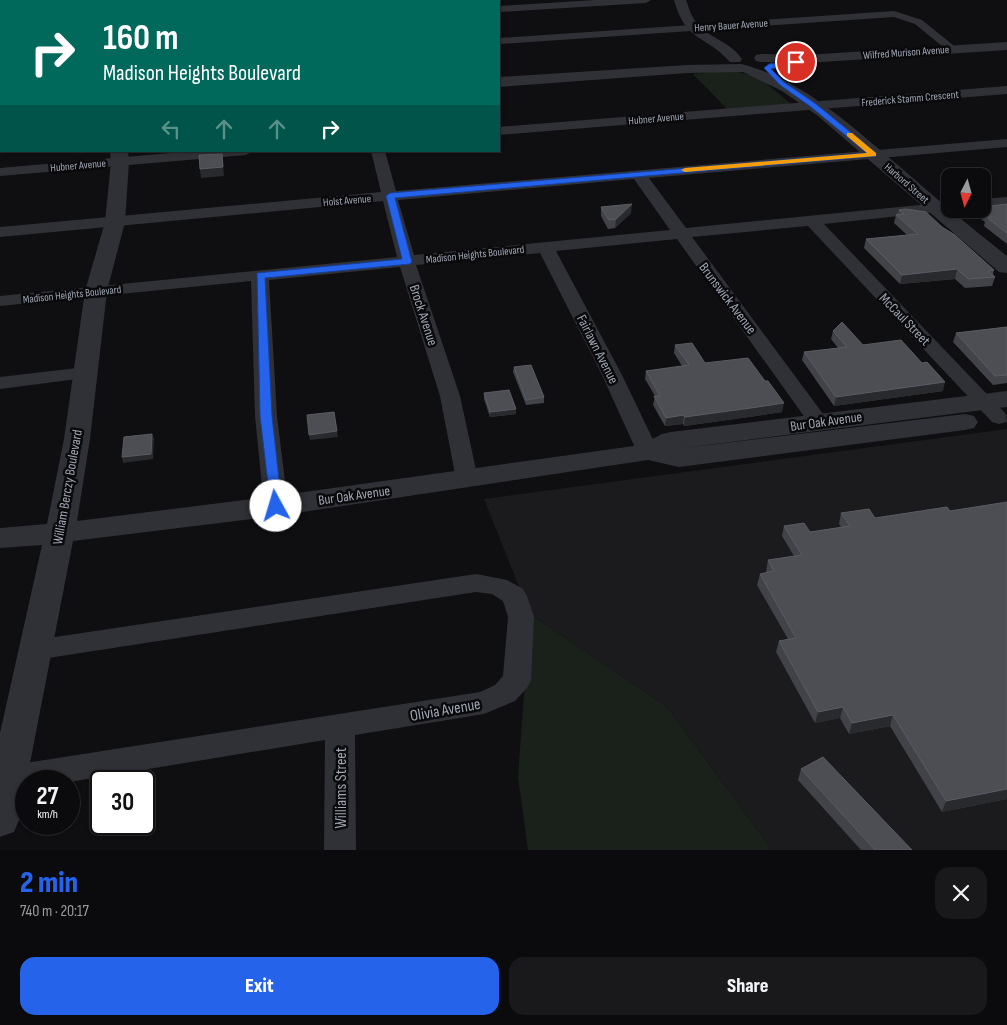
<!DOCTYPE html>
<html lang="en">
<head>
<meta charset="utf-8">
<style>
  body { margin:0; font-family:"Sofia Sans Condensed",sans-serif; background:#19191b; color:#f1f3f6; height:100vh; display:flex; flex-direction:column; font-size:19px; white-space:nowrap }
  * { box-sizing:border-box; margin:0 }
  p { font-size:16px; color:#9a9b9d }
  .icon { flex:none; width:28px; height:28px; fill:none; stroke:currentColor; stroke-width:2; stroke-linecap:round; stroke-linejoin:round }
  .map { position:relative; height:850px; overflow:hidden }
  .drawer { display:flex; flex-direction:column; background:#0b0b0d; flex:1 }
  .drawer>* { flex:none }
  .guide { position:absolute; left:0px; top:0px; width:500px; height:152px; box-shadow:0 1px 4px #0004,0 0 0 1px #2b2b2e; background:#00695c; color:#fff; overflow:hidden }
  .needle { width:32px; rotate:186deg }
  .tools { position:absolute; left:941px; top:168px; display:grid; gap:10px }
  .tools a { display:grid; place-items:center; width:50px; height:50px; border-radius:10px; background:#0b0b0d; box-shadow:0 1px 4px #0004,0 0 0 1px #2b2b2e; font-size:25px }
  .speed { position:absolute; left:15px; top:770px; display:flex; gap:10px; font-size:25px; font-weight:700; text-align:center }
  .speed>* { display:grid; place-content:center; width:65px; height:65px; border-radius:50%; background:#0b0b0d; box-shadow:0 1px 4px #0004,0 0 0 1px #2b2b2e; line-height:1 }
  .speed small { font-size:12px; font-weight:400 }
  .speed .limit { border:2px solid #111; border-radius:8px; background:#fff; color:#111 }
  .pin { position:absolute; display:grid; place-items:center; width:42px; height:42px; color:#fff; margin:-21px; border:2px solid #fff; border-radius:50%; box-shadow:0 1px 5px #0007 }
  .me { position:absolute; width:55px; margin:-28px; rotate:354deg; stroke-linejoin:round; filter:drop-shadow(0 0 4px #0008) }
  .turn { display:flex; align-items:center; gap:18px; height:105px; padding:0 20px; font-size:22px }
  .turn .icon { width:65px; height:65px; stroke-width:2.5 }
  .turn b { display:block; font-size:35px; line-height:42px }
  .lanes { display:flex; align-items:center; height:48px; padding:0 20px; background:#0003; justify-content:center; gap:25px; direction:ltr }
  .lanes .off { opacity:.35 }
  .round { display:grid; place-items:center; flex:none; width:52px; height:52px; border-radius:15px; background:#19191b }
  .head { display:flex; align-items:center; justify-content:space-between; height:85px; padding:0 20px }
  h1 { font-size:30px; font-weight:800; line-height:38px; color:#2563eb }
  .primary-button { display:flex; gap:10px; margin-top:auto; padding:10px 20px }
  .primary-button a { flex:1; height:58px; border-radius:15px; background:#2563eb; color:#fff; font-size:20px; font-weight:800; line-height:58px; text-align:center }
  .primary-button a+a { background:#19191b; color:#f1f3f6 }
  .map>svg:first-child { display:block }
  .built { fill:#1b1b1e }
  .green { fill:#19211a }
  .lines { fill:none; stroke-linecap:round; stroke-linejoin:round }
  .minor { fill:#303136; fill-rule:evenodd }
  .tertiary { fill:#303136; fill-rule:evenodd }
  .wall { fill:#424349 }
  .shaded-wall { fill:#292a2e }
  .building { fill:#4c4e54; stroke:#595c63 }
  .route { fill:#2563eb; stroke:#184099 }
  .slow { fill:#f59e0b }
  .labels { text-anchor:middle; stroke-width:5; stroke-linejoin:round; paint-order:stroke }
  .far-street-label { font-size:11px; fill:#9fa6b3; stroke:#0a0a0c }
  .street-label { font-size:14px; fill:#9fa6b3; stroke:#0a0a0c }
  .near-street-label { font-size:16px; fill:#9fa6b3; stroke:#0a0a0c }
</style>
</head>
<body>
<div class="map">
<svg width="1007" height="850" viewBox="0 0 1007 850">
  <rect width="100%" height="100%" fill="#0f0f11"/>
  <path class="built" d="M1007,429V850H772L667,707L530,614L484,499Z"/>
  <path class="green" d="M731,70L760,78L792,105L728,110L693,74Z
    M530,614L667,707L772,850H528L518,776Z"/>
  <g class="lines">
    <path class="minor" d="M333,0H343V1H333Z
      M595,0H651L646,3L499,12V6Z
      M0,8H1V14H0Z
      M894,11L922,20L958,49L956,51H948L915,24L894,17L499,44V38Z
      M0,37H1V43H0Z
      M1007,86V94L499,135V127Z
      M1007,139V147L649,178L686,228L950,202V209H957L956,210L824,224L1006,414L1007,422L999,424L992,422L808,226L692,237L829,422L825,426L818,428L811,426L677,239L556,251L622,375L659,452L656,457L648,459L640,457L637,452L602,375L540,253L416,265L460,396L478,479L475,484L467,486L459,484L456,479L440,396L400,267L269,280L277,416L288,506L284,511L276,514L268,511L264,506L255,416L251,281L0,306V296L397,257L383,201L0,237V227L381,192L371,151H385L396,191ZM634,179L670,230L414,255L398,200Z
      M193,151H253L246,155L0,176V168Z
      M1007,197V207L982,209V199Z
      M86,367L93,369L96,373L93,377L0,389V377Z
      M476,574L507,580L523,589L527,596L534,617L531,680L527,688L515,701L484,714L355,735L356,850H324L325,740L69,782L26,781V789L0,793V767L480,692L495,685L503,676L508,617L503,601L492,594L476,592L35,660L25,657L21,650L25,643L35,640Z"/>
    <path class="tertiary" d="M43,0H56V1H43Z
      M674,0H686C689,8 691,16 696,22C707,38 729,40 742,59L740,62H730C705,34 686,43 674,0Z
      M1007,42V50L806,63L761,62L756,61L754,58L756,55L761,54L806,55Z
      M741,64C802,79 851,126 899,166C934,197 970,227 1007,256V273L999,272L818,116L782,91L743,72L687,73L499,87V77L687,65Z
      M0,113H1V123H0Z
      M110,151H128L129,162L125,222L107,291L90,439L77,521L276,496L641,445L662,434L671,432L1007,391V407L675,449L965,414L974,416L978,422L974,428L965,430L679,467L648,460L276,516L73,541L19,820L14,832L0,837V733L42,545L0,548V528L47,524L64,439L85,291L105,222L111,162Z"/>
  </g>
  <path class="wall" d="M1007,204V244L984,226L985,222L977,216L979,209Z
    M601,207L631,213L615,228L608,229L601,216Z
    M899,210L942,227L994,270L993,274L995,277L992,286L965,288L955,279L900,284L864,248L866,239L907,235L894,223L896,215L897,214Z
    M1007,327V383L993,385L953,342L956,333Z
    M833,331L863,345L943,391L834,406L802,360L804,352L838,348L831,339Z
    M675,345L705,363L782,412L756,416L684,426L683,424L665,426L653,405L655,396L645,379L646,371L682,366L674,353Z
    M514,367L544,397V403L526,405L513,372Z
    M484,393L516,414L490,417L484,399Z
    M869,509L1007,799L942,812L890,726L849,734L840,718L815,723L776,652L779,641L788,639L757,585L760,574L766,573V572L768,560L794,556L782,536L784,526L810,532L841,527L839,524L841,513Z
    M801,769L912,850H861L798,780Z"/>
  <path class="shaded-wall" d="M70,0H88L79,1H71Z
    M222,154L224,176L201,178L200,169Z
    M632,204L631,213L615,228L616,219Z
    M957,269L955,279L900,284L902,275Z
    M945,382L943,391L834,406L836,397Z
    M784,403L782,412L756,416L684,426L685,417Z
    M516,409V414L490,417V412Z
    M684,415L683,424L665,426L666,418Z
    M337,431L338,437L310,440L309,435Z
    M152,434L154,439L153,459L123,463L122,457Z
    M843,707L840,718L815,723L818,712Z
    M893,715L890,726L849,734L852,723Z
    M1007,789V799L942,812L946,801Z"/>
  <path class="building" d="M222,154L223,167L200,169L199,155Z
    M632,204L616,219L609,220L601,207Z
    M1007,204V233L986,217H992L982,209V207Z
    M906,209L926,212L942,227L955,235L994,270L988,271L995,277L968,279L957,269L902,275L866,239L918,234L896,215L904,214L899,210Z
    M842,322L863,345L901,340L922,363L927,362L945,382L836,397L804,352L847,347L833,331Z
    M1007,327V375L995,376L956,333Z
    M692,343L705,363L748,358L765,381H768L784,403L758,407L685,417L684,415L666,418L654,396H660L646,371L689,365L675,345Z
    M531,365L544,397L526,400L514,367Z
    M509,390L516,409L490,412L484,393Z
    M334,412L337,431L309,435L307,415Z
    M152,434L151,454L122,457L124,437Z
    M1007,502V789L946,801L893,715L852,723L843,707L818,712L779,641L796,638L760,574L774,571L768,560L802,555L784,526L804,523L810,532L850,526L841,513L869,509L875,518L947,507L950,511Z
    M823,757L912,850H875L801,769Z"/>
  <path class="route" d="M796,60H798V63L771,69L784,82L816,104L876,153V156L395,198L412,262L410,264L265,278L272,416L282,506L280,509H271L260,416L257,273L402,259L386,196L390,193L867,153L811,107L780,85L764,68L769,64Z"/>
  <path class="slow" d="M847,133H852L876,153V156L685,172L681,170L685,168L867,153L847,136Z"/>
  <g class="labels">
    <g class="far-street-label">
      <text transform="translate(731 25) rotate(-4)" y="4">Henry Bauer Avenue</text>
      <text transform="translate(906 52) rotate(-4)" y="4">Wilfred Murison Avenue</text>
      <text transform="translate(910 98) rotate(-5)" y="4">Frederick Stamm Crescent</text>
      <text transform="translate(656 118) rotate(-5)" y="4">Hubner Avenue</text>
      <text transform="translate(78 165) rotate(-5)" y="4">Hubner Avenue</text>
      <text transform="translate(907 183) rotate(41)" y="4">Harbord Street</text>
      <text transform="translate(347 200) rotate(-5)" y="4">Holst Avenue</text>
      <text transform="translate(475 254) rotate(-6)" y="4">Madison Heights Boulevard</text>
      <text transform="translate(72 294) rotate(-6)" y="4">Madison Heights Boulevard</text>
    </g>
    <g class="street-label">
      <text transform="translate(728 298) rotate(53)" y="5">Brunswick Avenue</text>
      <text transform="translate(424 315) rotate(72)" y="5">Brock Avenue</text>
      <text transform="translate(905 319) rotate(46)" y="5">McCaul Street</text>
      <text transform="translate(598 349) rotate(63)" y="5">Fairlawn Avenue</text>
      <text transform="translate(826 421) rotate(-8)" y="5">Bur Oak Avenue</text>
      <text transform="translate(67 487) rotate(-80)" y="5">William Berczy Boulevard</text>
      <text transform="translate(354 495) rotate(-8)" y="5">Bur Oak Avenue</text>
    </g>
    <g class="near-street-label">
      <text transform="translate(445 709) rotate(-10)" y="6">Olivia Avenue</text>
      <text transform="translate(340 788) rotate(-90)" y="6">Williams Street</text>
    </g>
  </g>
</svg>
<div class="tools">
<a><svg class="needle" viewBox="-14 -14 28 28"><path d="M0-13l5 13h-10z" fill="#e53935"/><path d="M0 13l5-13h-10z" fill="#9a9b9d"/></svg></a>
</div>
<div class="speed"><div>27<small>km/h</small></div><div class="limit">30</div></div>
<div class="pin" style="left:796px;top:62px;background:#d93025"><svg class="icon" aria-label="arrive" viewBox="0 0 24 24"><path d="M6 21V4h12l-3 4 3 4H6"/></svg></div>
<svg class="me" style="left:276px;top:506px" viewBox="-20 -20 40 40"><circle r="19" fill="#fff"/><path d="M0-13L10 11 0 6-10 11z" fill="#2563eb"/></svg>
<div class="guide">
<div class="turn"><svg class="icon" aria-label="right" viewBox="0 0 24 24"><path d="M7 20v-9h11M14 6l5 5-5 5"/></svg><div><b>160 m</b>Madison Heights Boulevard</div></div>
<div class="lanes"><svg class="icon off" aria-label="left" viewBox="0 0 24 24"><path d="M17 20v-9H6M10 6l-5 5 5 5"/></svg><svg class="icon off" aria-label="ahead" viewBox="0 0 24 24"><path d="M12 20V5M6 11l6-6 6 6"/></svg><svg class="icon off" aria-label="ahead" viewBox="0 0 24 24"><path d="M12 20V5M6 11l6-6 6 6"/></svg><svg class="icon" aria-label="right" viewBox="0 0 24 24"><path d="M7 20v-9h11M14 6l5 5-5 5"/></svg></div>
</div>
</div>
<section class="drawer">
<div class="head"><div><h1>2 min</h1><p>740 m · 20:17</p></div><a class="round"><svg class="icon" aria-label="close" viewBox="0 0 24 24"><path d="M6 6l12 12M18 6L6 18"/></svg></a></div>
<div class="primary-button"><a>Exit</a><a>Share</a></div>
</section>
</body>
</html>
